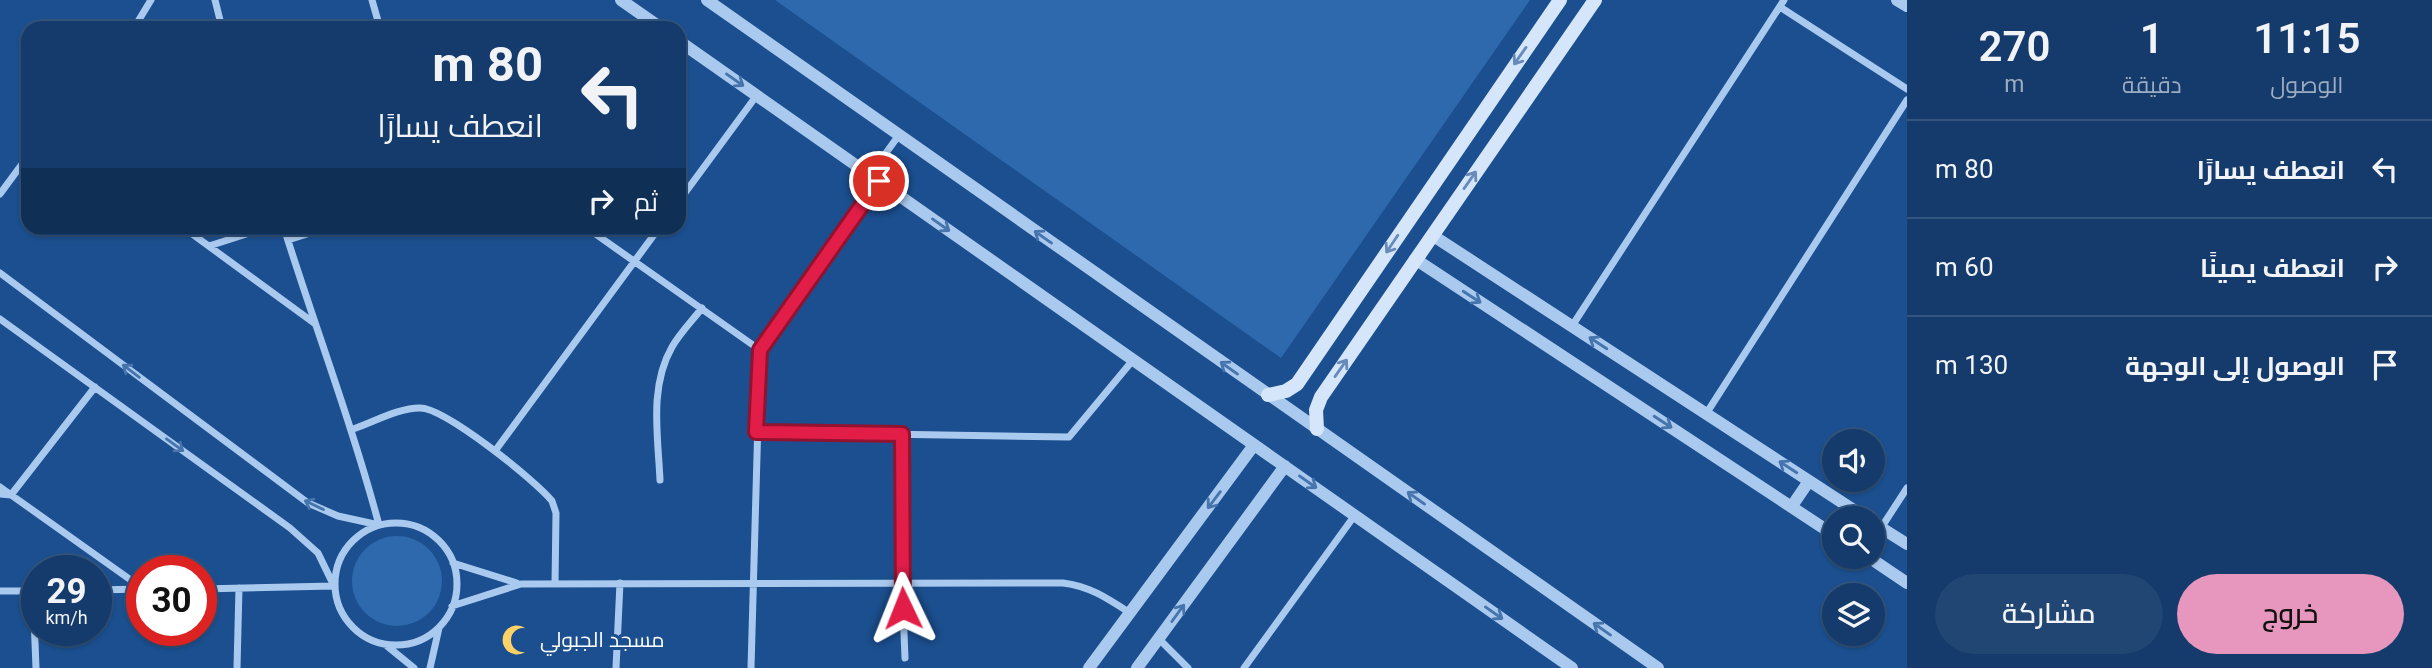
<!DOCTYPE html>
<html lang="ar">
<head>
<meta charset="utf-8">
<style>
  body { margin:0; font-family:Roboto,Cairo,sans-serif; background:#214673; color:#f1f3f6; direction:rtl; height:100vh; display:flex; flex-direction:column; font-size:26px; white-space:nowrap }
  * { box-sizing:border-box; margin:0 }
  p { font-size:23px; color:#9dadc1 }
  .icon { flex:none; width:38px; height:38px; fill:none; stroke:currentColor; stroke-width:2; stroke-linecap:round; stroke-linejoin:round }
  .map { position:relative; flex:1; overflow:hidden; direction:ltr }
  .panel { display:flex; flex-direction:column; background:#143b6b; width:525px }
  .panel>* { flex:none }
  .top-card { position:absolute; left:21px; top:21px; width:665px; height:214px; border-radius:21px; box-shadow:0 2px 5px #0004,0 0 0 2px #33557e; direction:rtl; background:#143b6b; color:#f1f3f6; overflow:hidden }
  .buttons { position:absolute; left:1822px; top:429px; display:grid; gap:14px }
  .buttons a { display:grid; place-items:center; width:63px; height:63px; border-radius:50%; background:#143b6b; box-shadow:0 2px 5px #0004,0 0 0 2px #33557e; font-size:35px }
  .speed { position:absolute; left:21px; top:555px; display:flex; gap:14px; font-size:35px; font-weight:700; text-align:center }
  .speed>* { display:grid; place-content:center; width:91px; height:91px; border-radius:50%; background:#143b6b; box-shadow:0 2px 5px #0004,0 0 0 2px #33557e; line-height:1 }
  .speed small { font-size:18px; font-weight:400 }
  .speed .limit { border:10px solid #d22; background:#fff; color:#111 }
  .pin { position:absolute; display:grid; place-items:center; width:60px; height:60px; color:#fff; margin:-30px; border:4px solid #fff; border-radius:50%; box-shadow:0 2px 7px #0007 }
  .me { position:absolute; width:77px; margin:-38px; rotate:358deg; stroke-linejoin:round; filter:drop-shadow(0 0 5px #0008) }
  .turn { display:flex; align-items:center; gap:24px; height:147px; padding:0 28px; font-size:32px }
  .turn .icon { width:91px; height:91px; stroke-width:2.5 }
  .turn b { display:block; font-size:49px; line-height:60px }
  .then { display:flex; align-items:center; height:66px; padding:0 28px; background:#0003; gap:14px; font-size:26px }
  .eta { display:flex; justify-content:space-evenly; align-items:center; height:119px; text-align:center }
  .eta b { font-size:42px; font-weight:600; line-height:49px }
  .primary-button { display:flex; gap:14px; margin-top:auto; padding:14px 28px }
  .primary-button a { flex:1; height:80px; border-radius:42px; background:#e797bd; color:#111; font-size:28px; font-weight:600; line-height:80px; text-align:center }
  .primary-button a+a { background:#214673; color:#f1f3f6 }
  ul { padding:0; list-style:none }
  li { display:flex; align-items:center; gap:21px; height:98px; padding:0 28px; border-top:2px solid #33557e }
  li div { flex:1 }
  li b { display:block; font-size:26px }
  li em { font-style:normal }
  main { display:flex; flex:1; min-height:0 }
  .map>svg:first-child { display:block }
  .green { fill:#2e69ad }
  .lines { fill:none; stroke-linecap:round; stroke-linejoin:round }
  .minor { stroke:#a9c9ee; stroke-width:7 }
  .tertiary { stroke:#a9c9ee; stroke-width:12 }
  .secondary { stroke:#d6e6fa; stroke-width:14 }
  .oneway { stroke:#668bba }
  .oneway2 { stroke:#4674ac }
  .route-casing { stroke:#92132f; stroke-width:18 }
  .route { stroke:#e11d48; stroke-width:12 }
  .labels { text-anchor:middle; stroke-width:6; stroke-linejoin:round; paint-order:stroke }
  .poi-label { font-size:21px; fill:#fff; stroke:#1b4f8f; text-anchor:start }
</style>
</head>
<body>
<main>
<section class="panel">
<div class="eta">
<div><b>11:15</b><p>الوصول</p></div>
<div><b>1</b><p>دقيقة</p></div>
<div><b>270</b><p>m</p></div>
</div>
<ul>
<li><svg class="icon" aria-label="left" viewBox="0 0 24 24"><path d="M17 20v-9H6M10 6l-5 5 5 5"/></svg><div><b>انعطف يسارًا</b></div><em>80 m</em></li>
<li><svg class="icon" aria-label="right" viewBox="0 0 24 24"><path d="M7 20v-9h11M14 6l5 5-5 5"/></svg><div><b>انعطف يمينًا</b></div><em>60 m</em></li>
<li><svg class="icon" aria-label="arrive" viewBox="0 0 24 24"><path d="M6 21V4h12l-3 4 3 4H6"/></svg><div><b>الوصول إلى الوجهة</b></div><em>130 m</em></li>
</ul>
<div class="primary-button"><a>خروج</a><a>مشاركة</a></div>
</section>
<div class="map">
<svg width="1907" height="668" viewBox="0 0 1907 668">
  <rect width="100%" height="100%" fill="#1b4f8f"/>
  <path class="green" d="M775,0H1530L1281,358Z
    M352 581a45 45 0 1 1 90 0a45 45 0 1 1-90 0Z"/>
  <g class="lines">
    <path class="minor" d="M215,0L222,28
      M372,0L380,28
      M1780,7L1907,89
      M134,28L151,0
      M870,175L899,135
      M0,194L28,156
      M679,201L757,95
      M184,228L314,323
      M587,228L760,350
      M288,240L326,228
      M209,246L265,228
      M0,273L308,503L338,516L379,525C352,424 315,327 284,228
      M0,319L290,528L318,553L334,586L201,589
      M1572,326L1784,0
      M1706,414L1907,100
      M353,429C374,422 398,408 420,408C445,408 535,480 552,501L556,513L555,584
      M756,432L1069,437L1133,360
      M902,434V583L905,658
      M495,451L659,228
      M660,480C658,436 649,387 672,347C680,333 692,321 702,308
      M0,487L142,588
      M0,494L11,495L95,387
      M335 584a61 61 0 1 1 122 0a61 61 0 1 1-122 0Z
      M1881,528L1907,488
      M453,563L517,583
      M96,590L142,589
      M0,591H36
      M33,591L36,668
      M452,606L521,584L1063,583C1089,586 1107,598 1130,613
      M1159,639L1188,668
      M387,646L414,668
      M237,668L239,588
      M430,668L439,628
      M616,668L620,583
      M751,668L760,350L879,181
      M1244,668L1355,515"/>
    <path class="tertiary" d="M621,0L661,28
      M707,0L1658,668
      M1897,0L1907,6
      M679,41L1572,668
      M1432,235L1866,518
      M1415,259L1834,535
      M1792,506L1809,481
      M1872,522L1907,544
      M1867,556L1907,583
      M1089,668L1254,445
      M1137,668L1285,466"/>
    <path class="secondary" d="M1268,395L1286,391L1297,384L1560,0
      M1317,429L1316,410L1321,397L1595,0"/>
  </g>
  <defs><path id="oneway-shaft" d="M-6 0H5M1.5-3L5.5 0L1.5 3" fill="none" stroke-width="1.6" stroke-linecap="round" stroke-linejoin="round" transform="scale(1.75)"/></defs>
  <g class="oneway">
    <use href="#oneway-shaft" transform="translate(1520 56) rotate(125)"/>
    <use href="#oneway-shaft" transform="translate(1470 180) rotate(-55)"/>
    <use href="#oneway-shaft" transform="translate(1392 244) rotate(124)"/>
    <use href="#oneway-shaft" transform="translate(1341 368) rotate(-55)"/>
  </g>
  <g class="oneway2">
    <use href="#oneway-shaft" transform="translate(735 80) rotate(35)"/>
    <use href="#oneway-shaft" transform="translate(941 225) rotate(35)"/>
    <use href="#oneway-shaft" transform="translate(1043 237) rotate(-145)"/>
    <use href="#oneway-shaft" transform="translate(1472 297) rotate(33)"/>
    <use href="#oneway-shaft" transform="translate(1598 343) rotate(-147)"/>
    <use href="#oneway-shaft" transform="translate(1229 368) rotate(-145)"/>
    <use href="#oneway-shaft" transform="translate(131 371) rotate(-143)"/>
    <use href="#oneway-shaft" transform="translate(1663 422) rotate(33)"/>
    <use href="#oneway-shaft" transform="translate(175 445) rotate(36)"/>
    <use href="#oneway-shaft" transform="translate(1788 467) rotate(-147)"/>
    <use href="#oneway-shaft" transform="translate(1308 482) rotate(35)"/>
    <use href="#oneway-shaft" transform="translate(1416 498) rotate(-145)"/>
    <use href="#oneway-shaft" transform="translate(1214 500) rotate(127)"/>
    <use href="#oneway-shaft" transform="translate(314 505) rotate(-154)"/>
    <use href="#oneway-shaft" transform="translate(1178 613) rotate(-54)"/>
    <use href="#oneway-shaft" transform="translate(1494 613) rotate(35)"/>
    <use href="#oneway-shaft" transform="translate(1602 629) rotate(-145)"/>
  </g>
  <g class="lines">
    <g class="route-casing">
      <path id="route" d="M879,181L760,350L756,432L902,434L903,608"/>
    </g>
    <use href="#route" class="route"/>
  </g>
  <defs>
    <g id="mosque-bare" transform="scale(2.415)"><path d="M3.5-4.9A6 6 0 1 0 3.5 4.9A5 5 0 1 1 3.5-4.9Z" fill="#ffd166" stroke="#1b4f8f" stroke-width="2.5" paint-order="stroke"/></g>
  </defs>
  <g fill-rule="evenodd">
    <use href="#mosque-bare" x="517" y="640"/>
  </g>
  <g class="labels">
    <g class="poi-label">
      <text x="540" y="647">مسجد الجبولي</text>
    </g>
  </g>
</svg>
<div class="buttons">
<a><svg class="icon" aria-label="sound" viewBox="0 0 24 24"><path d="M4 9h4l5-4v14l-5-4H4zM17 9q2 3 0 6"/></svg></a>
<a><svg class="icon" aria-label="search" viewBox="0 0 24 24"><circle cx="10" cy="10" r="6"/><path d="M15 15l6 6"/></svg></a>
<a><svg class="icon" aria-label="layers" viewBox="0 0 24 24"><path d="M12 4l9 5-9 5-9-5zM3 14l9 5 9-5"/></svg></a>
</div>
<div class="speed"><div>29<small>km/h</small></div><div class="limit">30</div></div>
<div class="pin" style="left:879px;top:181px;background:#d93025"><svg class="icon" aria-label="arrive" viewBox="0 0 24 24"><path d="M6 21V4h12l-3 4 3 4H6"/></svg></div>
<svg class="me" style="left:903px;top:608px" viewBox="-20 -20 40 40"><path d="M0-17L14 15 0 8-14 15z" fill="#e11d48" stroke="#fff" stroke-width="4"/></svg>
<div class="top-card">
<div class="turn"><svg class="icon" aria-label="left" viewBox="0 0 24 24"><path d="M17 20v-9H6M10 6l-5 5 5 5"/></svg><div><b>80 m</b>انعطف يسارًا</div></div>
<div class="then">ثم<svg class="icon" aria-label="right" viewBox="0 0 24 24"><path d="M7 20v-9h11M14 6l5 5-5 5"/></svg></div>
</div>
</div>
</main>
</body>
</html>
